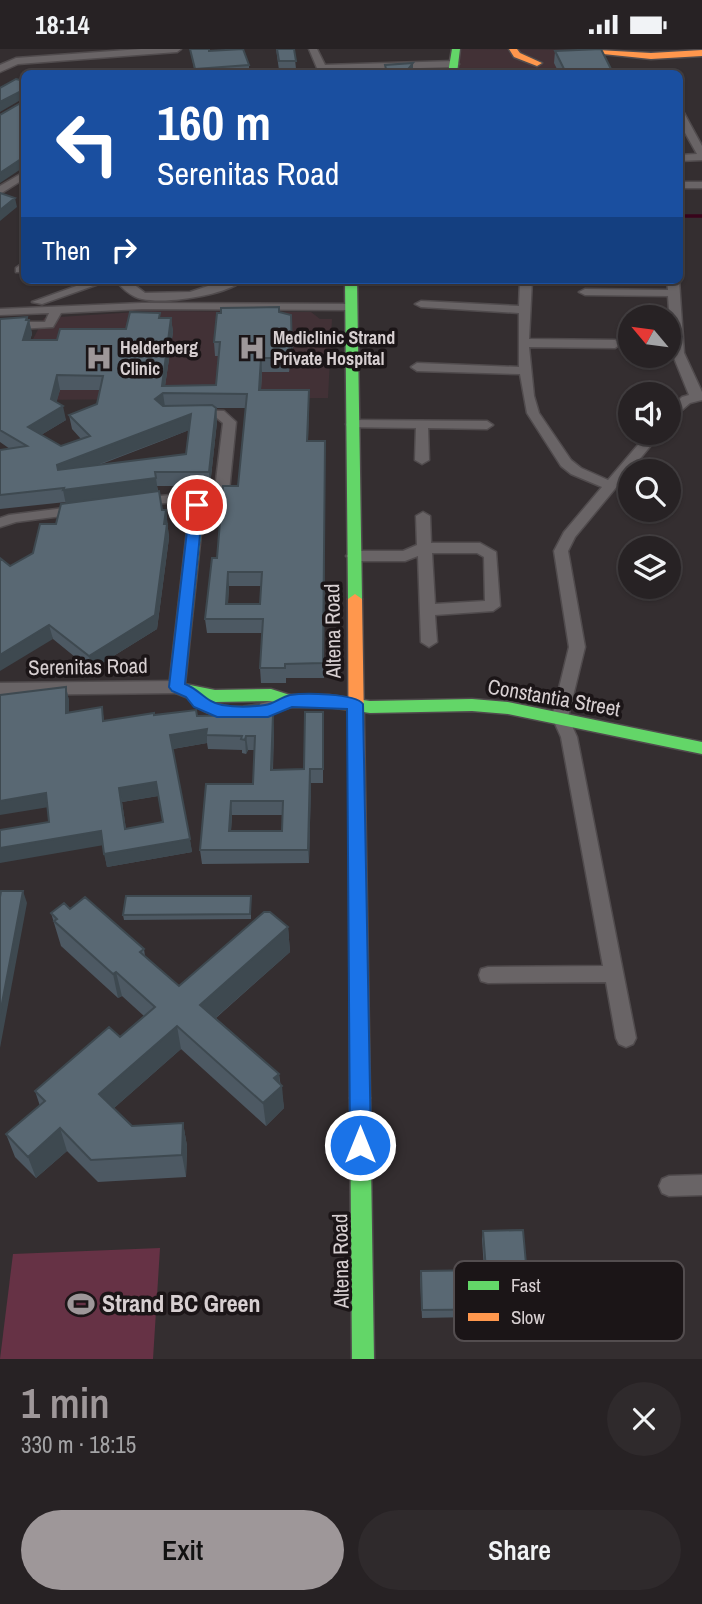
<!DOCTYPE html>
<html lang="en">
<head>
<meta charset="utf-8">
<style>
  body { margin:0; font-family:"Archivo Narrow",sans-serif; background:#2f2a2c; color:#f1f3f6; height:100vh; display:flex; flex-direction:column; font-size:26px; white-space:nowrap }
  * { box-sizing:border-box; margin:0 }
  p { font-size:23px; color:#a4a4a6 }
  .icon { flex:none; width:38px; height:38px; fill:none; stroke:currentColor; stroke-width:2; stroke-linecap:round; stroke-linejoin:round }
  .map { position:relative; height:1310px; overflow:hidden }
  .drawer { display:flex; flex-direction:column; background:#272224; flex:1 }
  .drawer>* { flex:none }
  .guide { position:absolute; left:21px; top:21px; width:662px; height:214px; border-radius:10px; box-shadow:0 2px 5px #0004,0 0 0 2px #433f41; background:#1a4fa0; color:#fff; overflow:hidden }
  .needle { width:46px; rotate:299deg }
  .buttons { position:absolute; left:618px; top:256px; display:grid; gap:14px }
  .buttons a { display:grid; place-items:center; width:63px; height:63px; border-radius:50%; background:#272224; box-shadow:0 2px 5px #0004,0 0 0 2px #433f41; font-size:35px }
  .pin { position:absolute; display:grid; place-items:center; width:60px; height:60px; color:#fff; margin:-30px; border:4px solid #fff; border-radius:50%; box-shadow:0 2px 7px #0007 }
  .me { position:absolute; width:77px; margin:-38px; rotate:0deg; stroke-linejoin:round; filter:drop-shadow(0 0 5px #0008) }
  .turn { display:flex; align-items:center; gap:24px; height:147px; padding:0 21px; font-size:32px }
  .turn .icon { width:91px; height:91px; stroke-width:2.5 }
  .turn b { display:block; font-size:49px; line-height:60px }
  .then { display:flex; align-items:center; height:66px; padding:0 21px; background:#0003; gap:14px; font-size:26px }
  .round { display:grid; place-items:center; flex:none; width:74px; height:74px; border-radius:37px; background:#2f2a2c }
  .overview { display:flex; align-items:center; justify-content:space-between; height:119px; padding:0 21px }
  h1 { font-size:42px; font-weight:600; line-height:52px; color:#9e9799 }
  .cta { display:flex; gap:14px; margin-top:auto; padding:14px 21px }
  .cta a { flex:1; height:80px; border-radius:42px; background:#9e9799; color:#111; font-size:28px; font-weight:600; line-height:80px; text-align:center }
  .cta a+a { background:#2f2a2c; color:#f1f3f6 }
  .status { display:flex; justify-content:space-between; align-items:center; height:49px; padding:0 35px; background:#272224; direction:ltr }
  .status svg { height:19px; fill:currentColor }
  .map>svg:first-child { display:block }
  .built { fill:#423136 }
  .green { fill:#663245 }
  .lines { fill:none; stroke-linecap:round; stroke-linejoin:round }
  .stream { stroke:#38041b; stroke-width:3.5 }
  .street-casing { stroke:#504b4d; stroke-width:3 }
  .fast-casing { stroke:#504b4d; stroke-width:3 }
  .slow-casing { stroke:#504b4d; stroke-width:3 }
  .street { fill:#696466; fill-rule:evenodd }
  .fast { fill:#63d668; fill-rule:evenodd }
  .slow { fill:#ff974d; fill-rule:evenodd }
  .wall { fill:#4d5963; fill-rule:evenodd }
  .shaded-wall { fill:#3e4950 }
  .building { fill:#596873; stroke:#3e4950; stroke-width:2; fill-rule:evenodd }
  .route { fill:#1a73e8; stroke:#114b97; stroke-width:2 }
  .labels { text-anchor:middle; stroke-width:7; stroke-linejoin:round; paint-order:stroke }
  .far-poi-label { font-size:18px; font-weight:bold; fill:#d7cfd1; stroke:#1b1517; text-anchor:start }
  .street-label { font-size:21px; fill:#d7cfd1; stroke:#1b1517 }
  .near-poi-label { font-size:24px; font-weight:bold; fill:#d7cfd1; stroke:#1b1517; text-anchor:start }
  .key { fill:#1b1517; stroke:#534d4f; stroke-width:2 }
  .key-label { font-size:19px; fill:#d7cfd1 }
</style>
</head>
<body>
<div class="status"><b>18:14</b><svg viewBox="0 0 49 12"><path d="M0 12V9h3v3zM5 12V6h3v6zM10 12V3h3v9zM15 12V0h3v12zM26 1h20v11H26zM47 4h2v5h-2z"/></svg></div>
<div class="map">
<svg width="702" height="1310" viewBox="0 0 702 1310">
  <rect width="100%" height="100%" fill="#342e30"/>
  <path class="built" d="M462,0L597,1L607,24H454L455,15Z
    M152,262L311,263L320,270H332L328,349L16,351L32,292L44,269Z"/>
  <path class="green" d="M160,1199L153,1310H0L13,1205Z"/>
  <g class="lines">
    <path class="stream" d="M679,167H702"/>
    <g class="street-casing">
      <path id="street" d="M141,0H181L177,3L18,15L0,23V16L16,9Z
        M309,0H317L325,16L454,12L459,15L454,18L322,22L317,19Z
        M679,61L684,64L702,97V111L679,112V106L697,105L679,73Z
        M24,123V130L0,145V137Z
        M679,133H702V139H679Z
        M24,213V223H16V219Z
        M93,231H110L42,255L32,253Z
        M115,231H128L145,244L190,243L226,231H244C223,247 167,255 142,250C131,248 122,239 115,231Z
        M520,231H532L529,290L615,291L621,295L615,299L529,298L534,347L539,364L571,411L581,419L608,431L649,383H662L575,488L568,502L585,598L568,668L577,688L636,989L633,995L626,998L619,995L616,989L606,933L488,934L481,932L479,926L481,920L488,918L603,917L561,688L552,668L569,598L554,502L564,483L602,438L571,425L561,417L527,364L520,325L417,322L411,318L417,314L519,318V264L421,258L415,255L421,252L519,257Z
        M667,231H679L684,304L702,343V351L690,354L668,373V361L682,348L689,346L672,304L668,247L585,246L579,243L585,240L668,241Z
        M142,254L351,255L357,258L351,261L142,260L61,264L53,278L0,281V273H45L49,264L0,266V260Z
        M196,361L224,362L236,373L229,442L197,460L179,453L136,456L134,453L136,450L141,449L180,445L196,451L215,440L223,374L217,369L192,368L190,365Z
        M352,371L487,372L493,376L487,380L428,379L429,411L422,415L415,411L416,379L347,378L346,375Z
        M80,457L85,458L87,461L85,464L16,473L0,478V469L9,466Z
        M423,463L430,467L431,494H480L496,503L500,557L493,562L435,566L437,593L429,598L421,593L418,507L405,512H353L346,507L353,502H403L417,496L416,467ZM432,504H477L484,508L485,552L435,555Z
        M177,632L185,638L177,644L0,646V634Z
        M192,638C201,641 207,650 216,654C240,664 267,653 290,646L298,652L296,656C262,669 208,681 184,644Z
        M702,1126V1146L669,1147L662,1144L659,1137L662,1130L669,1127Z"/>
    </g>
    <g class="fast-casing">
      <path id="fast" d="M452,0H460L457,24H448Z
        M345,231H357L362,550L355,555L348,550Z
        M197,452L204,456L185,635L215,641L271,640L290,646H329L370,652L472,650L508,653L702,693V705L508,665L472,662L370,664L329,658H290L271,652L215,653L186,648L171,642L169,638L190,456Z
        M360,1040L367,1043L370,1049L374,1310H352L350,1049L353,1043Z"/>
    </g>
    <g class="slow-casing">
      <path id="slow" d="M509,0H517L520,4L542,14L537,17L514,8Z
        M580,0L651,4L702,1V7L651,10L584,3Z
        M355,545L362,550L370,1049L367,1055L360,1058L353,1055L350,1049L348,550Z"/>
    </g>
    <use href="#street" class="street"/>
    <use href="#fast" class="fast"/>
    <use href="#slow" class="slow"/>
  </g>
  <path class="wall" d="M190,0L209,2L249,16V24H195Z
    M276,0H294L296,20L279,21Z
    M555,2L613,24H559L554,14Z
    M279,264L291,266L293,317H290L289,323H262L261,341L309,355L308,392H325L324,629H286V634H261L260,619L262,584H207L205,570L217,509L238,437L246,359H216L217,373L210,437H157L162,461H166L169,489L157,580L91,621L53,590L10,517L33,504L56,475L66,455V453L0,460V401L10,400L0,393V270L27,268L28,271H29L32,285L30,291H57L126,280L160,269H171L173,283L165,337L216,336L219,307H215L214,293ZM60,341H100L97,355L69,366L72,380L81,390L61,397L41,386L66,371L56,353ZM189,381L186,405L99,416L164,391ZM229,537H261L260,555H228Z
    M66,638L69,652V664L102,658L104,672L154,666L197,667L260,666L274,679L273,721L304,720L323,663V734H311L309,814L202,815L200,801L206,735H253L255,701H248L246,705L242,704V701L208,700L207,694L173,700L192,803L107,818L103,796L49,773ZM158,747L163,774L126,780L122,753ZM232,766H283L282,782H231Z
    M251,847V870L124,871L123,866Z
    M70,860L144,900L145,907L179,937L288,878L290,903L216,969L279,1025L284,1059L266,1077L181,1000L114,1059L132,1077L183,1074L187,1097L186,1128L98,1133L67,1102L36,1129L15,1108L6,1085L40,1057L35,1042L120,988L144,967L122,947L118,949L61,897L51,864Z
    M483,1182L530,1260L528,1267L422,1269L420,1229L421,1222L484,1221L482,1190Z"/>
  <path class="shaded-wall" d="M413,14V23L411,24H405Z
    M23,41L24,49L0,63V53Z
    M24,108V118L0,134V124Z
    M15,149L17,158L0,172V161Z
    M27,268L28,273L29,271L32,285L25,305L23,291Z
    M171,269L173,283L164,344H163L165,358L155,350L162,337Z
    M261,309L262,323L260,356L259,341Z
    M57,326L60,341L54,363L63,357L66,371L31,392L28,378L51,350Z
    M216,359L217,373L210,437L209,423Z
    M191,365L192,380L60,430L57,416Z
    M156,429L158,443L66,456L63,441Z
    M166,461L169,489L157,580L91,621L89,607L164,475Z
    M228,523L229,537L227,569L226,555Z
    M49,576L53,590L0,622V606Z
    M66,638L69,652V678L66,664Z
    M259,655L260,669L255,666Z
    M273,665L274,679L272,734L271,721Z
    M207,680V694L172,700L170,686Z
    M246,687L248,701L246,705L245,691Z
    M310,720L311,734L309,814L308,801Z
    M156,733L158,747L122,753L119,739Z
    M46,744L49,758L0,766V752Z
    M231,752L232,766L230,796L229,782Z
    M101,782L104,796L0,814V799Z
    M190,790L192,803L107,818L104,805Z
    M23,842L27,854L0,999V965Z
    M288,878L290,903L204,979L200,956Z
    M116,923L122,947L118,949L113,925Z
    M177,977L181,1000L105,1067L99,1045Z
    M279,1025L280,1038L282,1037L284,1059L266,1077L263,1054L274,1029Z
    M183,1074L187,1097L186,1128L182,1106Z
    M60,1079L67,1102L36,1129L28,1108Z"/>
  <path class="building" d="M190,0H209V2L243,0L249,16L195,20Z
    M277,0H294L296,12H279Z
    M601,0L613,24H566L555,2Z
    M413,14L405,24H425H387L385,16Z
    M508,20L510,24H477L476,22Z
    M16,30L24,32V108L0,124V66L24,52L23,41L0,53V39Z
    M0,144L15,149L0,161Z
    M279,258V263L291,266L292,303H289V309H261L259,341H309L307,392H325L323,614L285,615V619H260L263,570H205L212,509H217L223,437H238L247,345L163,344L155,350L163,357L212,356L216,359L209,423H155L156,429L63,441L64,439L0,446V401L27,397L0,381V270L27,268L26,271H29L23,291H57L60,280H126L130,263L160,264L159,269H171L162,337L216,336L220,293H214L217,264H221V259ZM57,326L103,327L97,355L69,366L90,387L61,397L28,378L63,357L51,350ZM191,365L186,405L58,421L57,416ZM228,523H262L260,555H226Z
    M159,442L162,461H166L164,475H167L155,566L89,607L49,576L0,606V509L10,517L33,504L40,475H56L61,455Z
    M66,638V664L102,658L103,672L154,664V666L196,661L197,667L243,666L244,657L259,655L255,666L273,665L271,721L304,720L305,663H323V720H310L308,801H200L206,735H253L255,687H246L245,691L241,690L242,687L206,686L207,680L170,686L190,790L104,805L101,782L0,799V781L49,773L46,744L0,752V646ZM156,733L163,773L125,780L119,739ZM231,752H283L282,782H229Z
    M1,842H23L0,965V848Z
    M126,847H251L250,865L123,866Z
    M85,848L144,900L140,903L179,937L264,863H270L288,878L200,956L279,1025L274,1029L282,1037L263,1054L177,977L99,1045L132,1077L183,1074L182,1106L91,1111L60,1079L28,1108L6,1085L45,1052L35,1042L109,978L120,988L155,958L116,923L113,925L54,872L57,870L51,864L64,854L70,860Z
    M523,1181L530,1260L422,1261L421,1222L486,1221L483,1182Z"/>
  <path class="route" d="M197,452L203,456L185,635C199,640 207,654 222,656C234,658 252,658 265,656C274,655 281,648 290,646C304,644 355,644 363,655L371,1096L368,1103L360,1106L353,1103L350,1096L347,660L292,658L268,668H217L194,658L186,648L172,642L169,638L190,456Z"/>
  <defs>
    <g id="hospital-bare" transform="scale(2.1)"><path d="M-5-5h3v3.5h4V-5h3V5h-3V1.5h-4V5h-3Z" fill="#9e9799" stroke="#1b1517" stroke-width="2.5" paint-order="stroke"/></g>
    <g id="stadium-bare" transform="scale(2.1)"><path d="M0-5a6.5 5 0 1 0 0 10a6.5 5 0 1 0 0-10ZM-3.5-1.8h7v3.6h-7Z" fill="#9e9799" stroke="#1b1517" stroke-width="2.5" paint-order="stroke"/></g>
  </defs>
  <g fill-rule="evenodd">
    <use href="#hospital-bare" x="252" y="299"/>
    <use href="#hospital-bare" x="99" y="309"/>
    <use href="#stadium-bare" x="81" y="1255"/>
  </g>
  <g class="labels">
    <g class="far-poi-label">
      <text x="273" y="295">Mediclinic Strand<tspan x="273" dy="21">Private Hospital</tspan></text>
      <text x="120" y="305">Helderberg<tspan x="120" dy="21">Clinic</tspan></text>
    </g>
    <g class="street-label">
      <text transform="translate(333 582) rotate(-91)" y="7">Altena Road</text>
      <text transform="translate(88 618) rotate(-1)" y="7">Serenitas Road</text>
      <text transform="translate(554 649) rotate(10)" y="7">Constantia Street</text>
      <text transform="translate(341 1212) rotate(-91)" y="7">Altena Road</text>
    </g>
    <g class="near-poi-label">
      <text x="102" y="1263">Strand BC Green</text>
    </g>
  </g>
  <rect x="454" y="1212" width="230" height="80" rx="10" class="key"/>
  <rect x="468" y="1232" width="31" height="9" fill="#63d668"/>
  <rect x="468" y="1264" width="31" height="8" fill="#ff974d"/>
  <g class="key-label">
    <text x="511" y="1243">Fast</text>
    <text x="511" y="1275">Slow</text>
  </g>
</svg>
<div class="buttons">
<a><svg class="needle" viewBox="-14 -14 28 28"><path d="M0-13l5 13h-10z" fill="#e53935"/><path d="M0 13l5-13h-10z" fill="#a4a4a6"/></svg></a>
<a><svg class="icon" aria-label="sound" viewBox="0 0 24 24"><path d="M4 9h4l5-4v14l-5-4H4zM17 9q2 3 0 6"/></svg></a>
<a><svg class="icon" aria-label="search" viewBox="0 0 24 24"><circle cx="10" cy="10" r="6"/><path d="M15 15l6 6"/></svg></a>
<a><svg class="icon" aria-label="layers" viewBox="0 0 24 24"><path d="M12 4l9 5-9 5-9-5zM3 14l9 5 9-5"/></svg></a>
</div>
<div class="pin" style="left:197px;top:456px;background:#d93025"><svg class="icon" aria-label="arrive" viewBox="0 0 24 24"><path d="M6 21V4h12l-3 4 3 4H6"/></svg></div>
<svg class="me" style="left:360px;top:1096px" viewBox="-20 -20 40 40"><circle r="17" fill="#1a73e8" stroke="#fff" stroke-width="3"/><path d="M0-11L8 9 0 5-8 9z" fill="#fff"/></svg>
<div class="guide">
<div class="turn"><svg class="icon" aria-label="left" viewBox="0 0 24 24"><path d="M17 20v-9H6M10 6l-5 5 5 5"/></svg><div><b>160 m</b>Serenitas Road</div></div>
<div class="then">Then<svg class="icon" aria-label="right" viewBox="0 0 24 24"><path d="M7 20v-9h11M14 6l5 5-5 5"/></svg></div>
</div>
</div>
<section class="drawer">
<div class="overview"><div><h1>1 min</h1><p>330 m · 18:15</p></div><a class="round"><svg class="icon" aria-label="close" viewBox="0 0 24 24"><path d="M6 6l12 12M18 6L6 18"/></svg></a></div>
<div class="cta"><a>Exit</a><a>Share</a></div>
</section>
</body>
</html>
